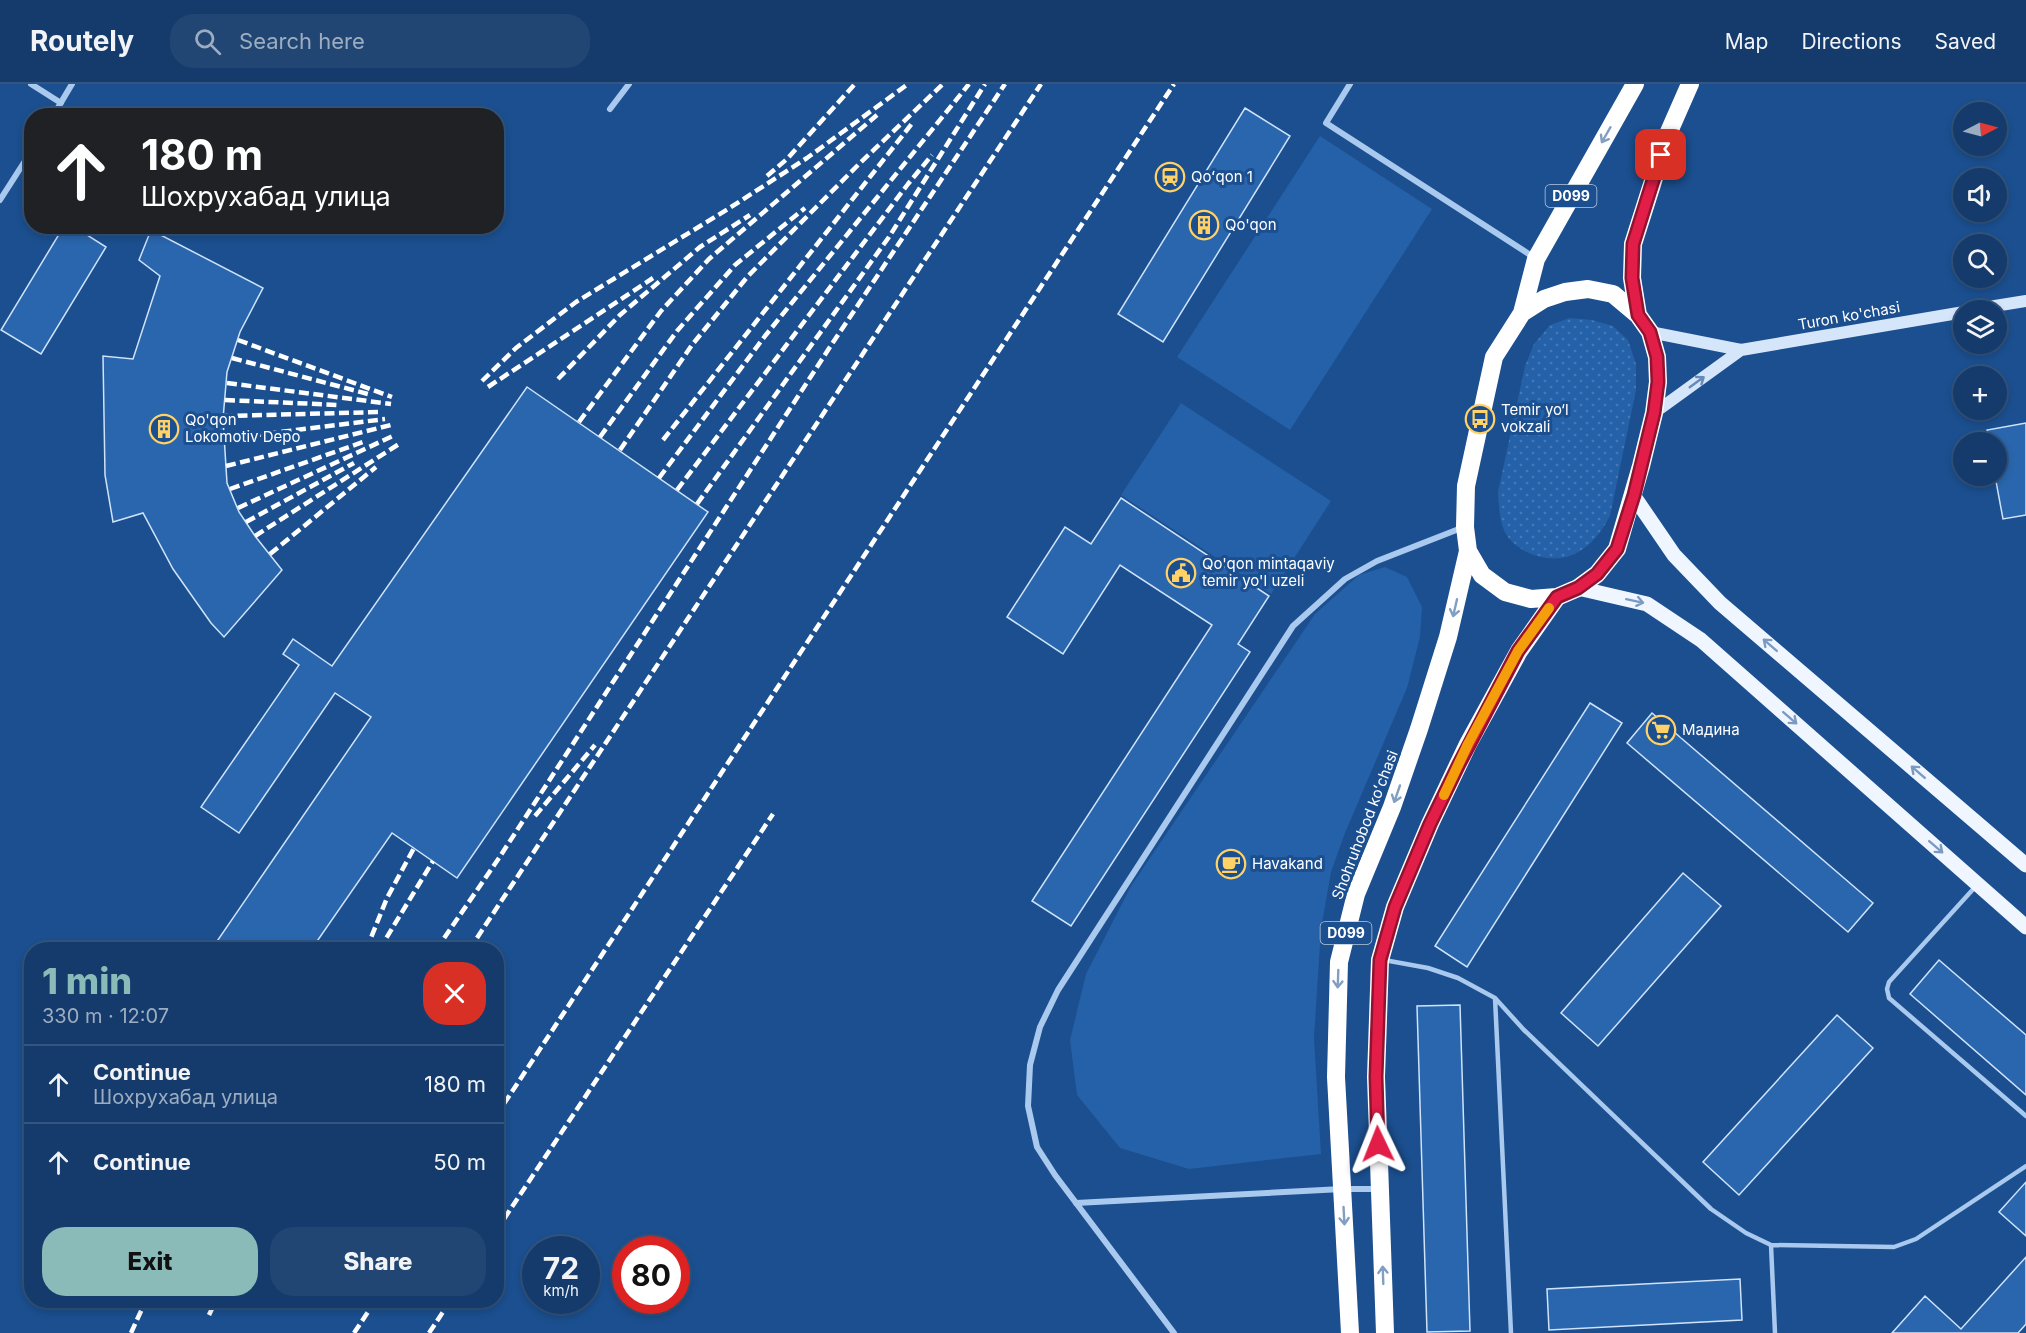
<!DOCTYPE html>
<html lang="en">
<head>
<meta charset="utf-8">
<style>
  body { margin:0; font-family:Inter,sans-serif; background:#214673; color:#f1f3f6; height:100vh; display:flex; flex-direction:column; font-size:22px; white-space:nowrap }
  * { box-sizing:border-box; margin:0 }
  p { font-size:20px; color:#9dadc1 }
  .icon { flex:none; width:33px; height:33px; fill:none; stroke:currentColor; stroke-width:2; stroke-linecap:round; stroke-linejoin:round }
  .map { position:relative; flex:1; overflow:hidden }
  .panel { position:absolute; left:24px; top:858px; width:480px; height:366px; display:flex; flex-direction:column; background:#143b6b; border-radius:24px; box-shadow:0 3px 9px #0003,0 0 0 2px #33557e }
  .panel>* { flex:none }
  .banner { position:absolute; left:24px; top:24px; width:480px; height:126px; border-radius:24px; box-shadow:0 3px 9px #0003,0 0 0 2px #33557e; background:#202124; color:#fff; overflow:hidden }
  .needle { width:39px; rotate:84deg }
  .buttons { position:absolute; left:1953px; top:18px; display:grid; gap:12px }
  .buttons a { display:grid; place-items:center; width:54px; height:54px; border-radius:50%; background:#143b6b; box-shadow:0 3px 9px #0003,0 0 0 2px #33557e; font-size:30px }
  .speed { position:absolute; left:522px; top:1152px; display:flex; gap:12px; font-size:30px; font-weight:700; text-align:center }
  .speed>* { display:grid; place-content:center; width:78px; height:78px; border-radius:50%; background:#143b6b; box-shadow:0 3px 9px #0003,0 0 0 2px #33557e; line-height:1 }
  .speed small { font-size:15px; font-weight:400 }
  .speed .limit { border:9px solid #d22; background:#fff; color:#111 }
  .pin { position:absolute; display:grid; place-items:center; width:51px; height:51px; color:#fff; margin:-26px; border-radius:12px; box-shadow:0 3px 9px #0006 }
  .me { position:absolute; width:66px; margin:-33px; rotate:358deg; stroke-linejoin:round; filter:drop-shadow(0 0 4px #0008) }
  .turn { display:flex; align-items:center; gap:21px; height:126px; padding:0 18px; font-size:27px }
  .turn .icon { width:78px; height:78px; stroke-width:2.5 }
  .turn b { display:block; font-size:42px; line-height:51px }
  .round { display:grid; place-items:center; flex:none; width:63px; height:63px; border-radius:24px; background:#214673 }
  .headline { display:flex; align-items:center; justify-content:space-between; height:102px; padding:0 18px }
  h1 { font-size:36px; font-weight:800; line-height:45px; color:#8bbbb9 }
  .cta { display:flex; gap:12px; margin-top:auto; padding:12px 18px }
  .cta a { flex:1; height:69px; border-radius:24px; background:#8bbbb9; color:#111; font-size:24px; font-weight:800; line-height:69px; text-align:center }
  .cta a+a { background:#214673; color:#f1f3f6 }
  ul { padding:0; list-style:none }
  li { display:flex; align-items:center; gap:18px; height:78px; padding:0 18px; border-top:2px solid #33557e }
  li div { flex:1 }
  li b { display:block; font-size:22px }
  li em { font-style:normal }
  header { display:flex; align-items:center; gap:36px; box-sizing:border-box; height:84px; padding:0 30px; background:#143b6b; border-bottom:2px solid #33557e }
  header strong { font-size:28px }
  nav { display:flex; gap:33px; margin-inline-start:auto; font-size:21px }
  .search { width:420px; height:54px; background:#214673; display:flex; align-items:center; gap:15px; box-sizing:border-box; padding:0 21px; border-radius:24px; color:#9dadc1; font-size:22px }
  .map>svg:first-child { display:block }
  .grass { fill:url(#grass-dots) }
  .green { fill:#2461a8 }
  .building { fill:#2a66ad; stroke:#cfe3fa; stroke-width:1.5 }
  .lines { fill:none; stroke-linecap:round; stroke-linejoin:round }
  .lane { stroke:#a9c9ee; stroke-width:4.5 }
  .street { stroke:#a9c9ee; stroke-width:6 }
  .secondary { stroke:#d6e6fa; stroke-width:12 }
  .primary { stroke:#f0f6ff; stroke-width:15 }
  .highway { stroke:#fff; stroke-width:18 }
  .rail { stroke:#fff; stroke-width:4.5; stroke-dasharray:10 4.5; stroke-linecap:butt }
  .oneway { stroke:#829ec1 }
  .oneway2 { stroke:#668bba }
  .oneway3 { stroke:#7b9ac1 }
  .route-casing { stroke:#92132f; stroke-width:15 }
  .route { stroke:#e11d48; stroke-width:10 }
  .slow { stroke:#f59e0b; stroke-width:10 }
  .labels { text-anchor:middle; stroke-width:6; stroke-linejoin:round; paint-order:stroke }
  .shield { fill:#1b4f8f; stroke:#bbcadd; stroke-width:1.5 }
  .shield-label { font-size:14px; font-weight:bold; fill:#fff }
  .poi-label { font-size:15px; fill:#fff; stroke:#1b4f8f; text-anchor:start }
  .street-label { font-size:15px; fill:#fff; stroke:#1b4f8f }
</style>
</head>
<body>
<header>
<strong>Routely</strong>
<div class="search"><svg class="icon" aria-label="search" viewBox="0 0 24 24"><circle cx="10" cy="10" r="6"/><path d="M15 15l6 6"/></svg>Search here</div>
<nav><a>Map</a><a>Directions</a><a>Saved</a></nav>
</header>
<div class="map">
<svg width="2026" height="1249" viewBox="0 0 2026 1249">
  <defs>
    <pattern id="grass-dots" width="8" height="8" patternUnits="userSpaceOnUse" patternTransform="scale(1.5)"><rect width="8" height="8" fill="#2461a8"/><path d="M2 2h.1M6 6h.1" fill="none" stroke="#4579b5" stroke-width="1.8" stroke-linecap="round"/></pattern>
  </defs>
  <rect width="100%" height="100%" fill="#1b4f8f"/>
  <path class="grass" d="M1570,234L1592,236L1613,242L1628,256L1636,280V306L1610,432C1593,464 1568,484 1531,470C1522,466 1511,459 1506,450C1499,438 1499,421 1498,408L1525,282L1534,260L1550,241Z"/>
  <path class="green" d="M1320,52L1432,125L1290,346L1177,273Z
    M1181,319L1331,417L1271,510L1121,411Z
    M1385,483L1407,493L1422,523L1420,553L1407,604L1345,749L1331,788L1321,845L1314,954L1321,1070L1189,1085L1120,1064L1077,1011L1070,956L1086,890L1131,802L1315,530L1359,491Z"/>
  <path class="building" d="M1245,24L1290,52L1163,258L1118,230Z
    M64,142H73L106,163L41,270L1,246Z
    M151,146L263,204L240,248L227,288L223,335L227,399L239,428L255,452L282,486L224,553L211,539L173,485L143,429L113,438L105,391L103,272L133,275L160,192L139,176Z
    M527,303L708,428L457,794L392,749L311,866H211L371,633L335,609L239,749L201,723L299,581L283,570L293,555L332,582Z
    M2026,339V431L2003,435L1995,392L1996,358H1989L1987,346Z
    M1121,414L1269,512L1238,560L1250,568L1071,842L1032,817L1212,541L1120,481L1063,570L1007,533L1065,443L1091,460Z
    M1590,619L1622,639L1467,883L1435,862Z
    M1652,629L1873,819L1848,848L1627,659Z
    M1683,789L1721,822L1598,962L1561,929Z
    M1939,876L2026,951V1011L1910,910Z
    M1460,921L1470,1247L1427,1248L1417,922Z
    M1837,931L1873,964L1739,1111L1703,1078Z
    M2026,1098V1152L1999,1128Z
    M2026,1173V1240L2018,1249H1892L1925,1212L1961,1245Z
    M1740,1195L1742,1236L1549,1246L1547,1205Z"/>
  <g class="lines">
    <path class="lane" d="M1976,802L1889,898L1887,905L1889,914L2026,1032
      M1384,876L1428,884L1458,894L1495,914L1524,946L1711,1125L1746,1149L1771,1161L1894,1163L1916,1155L2026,1082
      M1495,914L1511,1249
      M1771,1161L1775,1249"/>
    <path class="street" d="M31,0L61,19
      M1350,0L1326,39L1535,174
      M610,25L629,0
      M53,32L72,0
      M0,116L32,66
      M1076,1119L1342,1105H1378
      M1174,1249L1055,1091L1037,1063L1028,1022L1030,981L1040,943L1058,906L1293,542L1345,495L1377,477L1464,443"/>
    <path class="secondary" d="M1970,226L2026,217
      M1650,248L1741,266L1964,228
      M1654,329L1741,266"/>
    <path class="primary" d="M1633,411L1674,471L1720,519L2026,781
      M1578,504L1647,520L1701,556L2026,843"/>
    <path class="highway" d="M1588,205L1613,210L1638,231L1650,248L1657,273L1658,298L1654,329L1641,382L1617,465L1597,490L1578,504L1557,513L1531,515L1505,508L1482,491L1468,467L1465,443L1466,402L1494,273L1522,229L1544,215L1565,208Z
      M1522,229L1536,175L1635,0
      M1638,231L1632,194L1633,160L1668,50L1690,0
      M1350,1249L1336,993L1339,878L1356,810L1392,723L1419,645L1448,553L1468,467
      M1385,1249L1376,993L1380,876L1395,823L1430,740L1468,660L1519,567L1557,513"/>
    <path class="rail" d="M767,92L787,75L855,0
      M238,256L392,313
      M232,274L368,310
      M558,295L620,231L700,163L750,131
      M482,297L516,264L576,218L728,125L807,74L908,0
      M227,299L391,320
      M488,303L653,194
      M225,316L339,321
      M223,332L382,328
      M579,338L661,227L709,175L877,31
      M600,353L677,247L735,181L805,124
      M224,355L385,335
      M663,356L914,37
      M620,366L692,261L748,192L860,79L943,0
      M226,382L391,341
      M659,394L765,252L969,0
      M230,405L363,358
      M677,406L908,100L932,71
      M697,420L889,153L985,0
      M238,424L395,351
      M246,438L354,379
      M255,452L399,360
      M270,470L376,383
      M535,732L595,661
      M366,866L387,814L414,764
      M379,866L433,777
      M436,866L499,774L828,266L1005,0
      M469,866L1041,0
      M496,1032L1174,0
      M496,1147L773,730
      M209,1231L216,1216
      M131,1249L146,1216
      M354,1249L376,1216
      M429,1249L451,1216"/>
  </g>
  <defs><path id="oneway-shaft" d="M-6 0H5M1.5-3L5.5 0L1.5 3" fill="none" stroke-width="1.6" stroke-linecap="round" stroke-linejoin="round" transform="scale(1.5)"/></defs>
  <g class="oneway">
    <use href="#oneway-shaft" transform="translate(1606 51) rotate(120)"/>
    <use href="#oneway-shaft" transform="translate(1455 524) rotate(103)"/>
    <use href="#oneway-shaft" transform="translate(1397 710) rotate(109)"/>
    <use href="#oneway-shaft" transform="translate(1338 895) rotate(92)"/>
    <use href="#oneway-shaft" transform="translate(1344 1132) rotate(87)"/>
    <use href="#oneway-shaft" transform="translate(1383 1191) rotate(-92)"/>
  </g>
  <use class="oneway2" href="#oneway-shaft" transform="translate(1697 298) rotate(-36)"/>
  <g class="oneway3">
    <use href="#oneway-shaft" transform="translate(1635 517) rotate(12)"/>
    <use href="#oneway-shaft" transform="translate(1770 561) rotate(-139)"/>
    <use href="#oneway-shaft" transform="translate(1790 634) rotate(41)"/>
    <use href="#oneway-shaft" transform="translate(1918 688) rotate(-139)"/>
    <use href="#oneway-shaft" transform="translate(1936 763) rotate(41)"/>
  </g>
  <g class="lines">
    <g class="route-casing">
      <path id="route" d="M1378,1060L1376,993L1380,876L1395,823L1430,740L1459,680L1518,567L1557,513L1578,504L1597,490L1617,465L1634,411L1654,329L1658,298L1657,273L1650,248L1638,231L1632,194L1633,160L1661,71"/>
    </g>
    <use href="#route" class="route"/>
    <path class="slow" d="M1444,711L1468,660L1518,567L1549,524"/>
  </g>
  <defs>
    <g id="station-ring" transform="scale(1.5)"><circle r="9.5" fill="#1b4f8f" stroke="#ffd166" stroke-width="1.5"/><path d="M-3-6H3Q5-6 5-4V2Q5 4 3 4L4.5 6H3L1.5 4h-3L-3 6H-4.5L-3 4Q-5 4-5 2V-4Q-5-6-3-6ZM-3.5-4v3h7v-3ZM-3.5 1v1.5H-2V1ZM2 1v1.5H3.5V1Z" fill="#ffd166"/></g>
    <g id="building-ring" transform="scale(1.5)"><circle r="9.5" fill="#1b4f8f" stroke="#ffd166" stroke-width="1.5"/><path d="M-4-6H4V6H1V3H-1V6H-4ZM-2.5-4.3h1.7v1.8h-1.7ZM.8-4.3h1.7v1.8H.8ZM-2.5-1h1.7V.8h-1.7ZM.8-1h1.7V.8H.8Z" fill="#ffd166"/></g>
    <g id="bus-ring" transform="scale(1.5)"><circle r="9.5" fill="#1b4f8f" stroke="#ffd166" stroke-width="1.5"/><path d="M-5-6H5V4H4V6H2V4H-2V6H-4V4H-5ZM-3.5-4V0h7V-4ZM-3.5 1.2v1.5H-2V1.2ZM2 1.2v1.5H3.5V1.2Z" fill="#ffd166"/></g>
    <g id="civic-ring" transform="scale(1.5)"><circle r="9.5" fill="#1b4f8f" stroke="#ffd166" stroke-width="1.5"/><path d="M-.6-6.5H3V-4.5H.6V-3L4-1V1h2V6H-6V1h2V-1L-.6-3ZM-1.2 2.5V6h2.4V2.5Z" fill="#ffd166"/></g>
    <g id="supermarket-ring" transform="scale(1.5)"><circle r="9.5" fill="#1b4f8f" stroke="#ffd166" stroke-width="1.5"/><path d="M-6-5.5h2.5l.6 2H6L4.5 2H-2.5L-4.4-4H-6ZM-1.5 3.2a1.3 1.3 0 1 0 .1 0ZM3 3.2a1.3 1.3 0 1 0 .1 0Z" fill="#ffd166"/></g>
    <g id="cafe-ring" transform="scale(1.5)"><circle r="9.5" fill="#1b4f8f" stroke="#ffd166" stroke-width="1.5"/><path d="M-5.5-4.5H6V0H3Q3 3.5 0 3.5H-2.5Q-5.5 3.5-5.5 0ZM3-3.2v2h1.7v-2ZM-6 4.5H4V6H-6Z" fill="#ffd166"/></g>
  </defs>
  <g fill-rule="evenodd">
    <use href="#station-ring" x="1170" y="93"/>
    <use href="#building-ring" x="1204" y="141"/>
    <use href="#bus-ring" x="1480" y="335"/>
    <use href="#building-ring" x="164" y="345"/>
    <use href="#civic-ring" x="1181" y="489"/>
    <use href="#supermarket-ring" x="1661" y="646"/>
    <use href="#cafe-ring" x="1231" y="780"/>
  </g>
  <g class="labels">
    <g class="shield">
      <rect x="1545.5" y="101" width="51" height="22" rx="4.5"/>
      <rect x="1320.5" y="838" width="51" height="22" rx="4.5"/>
    </g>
    <g class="shield-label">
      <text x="1571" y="117">D099</text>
      <text x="1346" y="854">D099</text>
    </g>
    <g class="poi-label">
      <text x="1191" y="98">Qoʻqon 1</text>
      <text x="1225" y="146">Qo'qon</text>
      <text x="1501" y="331">Temir yo‘l<tspan x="1501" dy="17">vokzali</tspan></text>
      <text x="185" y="341">Qo'qon<tspan x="185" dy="17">Lokomotiv Depo</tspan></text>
      <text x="1202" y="485">Qo'qon mintaqaviy<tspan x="1202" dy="17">temir yo'l uzeli</tspan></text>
      <text x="1682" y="651">Мадина</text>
      <text x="1252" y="785">Havakand</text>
    </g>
    <g class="street-label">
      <text transform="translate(1849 232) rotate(-10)" y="5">Turon ko'chasi</text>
      <text transform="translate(1365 741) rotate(-69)" y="5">Shohruhobod koʻchasi</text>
    </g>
  </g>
</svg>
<div class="buttons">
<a><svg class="needle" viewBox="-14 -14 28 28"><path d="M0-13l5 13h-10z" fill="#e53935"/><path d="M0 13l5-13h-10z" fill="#9dadc1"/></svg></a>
<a><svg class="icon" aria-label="sound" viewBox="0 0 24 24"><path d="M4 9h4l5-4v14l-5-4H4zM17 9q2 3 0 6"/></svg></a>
<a><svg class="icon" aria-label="search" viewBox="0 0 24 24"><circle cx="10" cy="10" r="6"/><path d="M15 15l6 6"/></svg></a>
<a><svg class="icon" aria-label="layers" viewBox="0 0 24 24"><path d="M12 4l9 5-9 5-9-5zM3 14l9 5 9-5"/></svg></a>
<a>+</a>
<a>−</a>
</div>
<div class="speed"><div>72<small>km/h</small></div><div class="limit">80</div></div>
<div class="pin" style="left:1661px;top:71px;background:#d93025"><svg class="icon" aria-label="arrive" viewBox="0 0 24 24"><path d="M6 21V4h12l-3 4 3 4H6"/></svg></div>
<svg class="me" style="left:1378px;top:1060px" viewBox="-20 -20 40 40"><path d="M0-17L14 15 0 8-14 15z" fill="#e11d48" stroke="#fff" stroke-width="4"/></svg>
<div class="banner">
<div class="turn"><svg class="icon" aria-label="ahead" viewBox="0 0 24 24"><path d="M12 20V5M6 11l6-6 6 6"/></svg><div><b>180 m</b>Шохрухабад улица</div></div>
</div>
<section class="panel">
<div class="headline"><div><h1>1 min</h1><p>330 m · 12:07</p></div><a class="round" style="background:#d93025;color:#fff"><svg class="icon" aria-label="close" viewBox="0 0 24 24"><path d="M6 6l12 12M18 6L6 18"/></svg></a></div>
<ul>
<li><svg class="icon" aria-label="ahead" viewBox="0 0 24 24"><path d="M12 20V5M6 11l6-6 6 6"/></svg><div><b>Continue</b><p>Шохрухабад улица</p></div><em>180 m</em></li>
<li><svg class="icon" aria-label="ahead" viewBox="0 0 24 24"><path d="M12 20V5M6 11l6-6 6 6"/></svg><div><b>Continue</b></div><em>50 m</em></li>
</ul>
<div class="cta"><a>Exit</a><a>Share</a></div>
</section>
</div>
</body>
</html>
